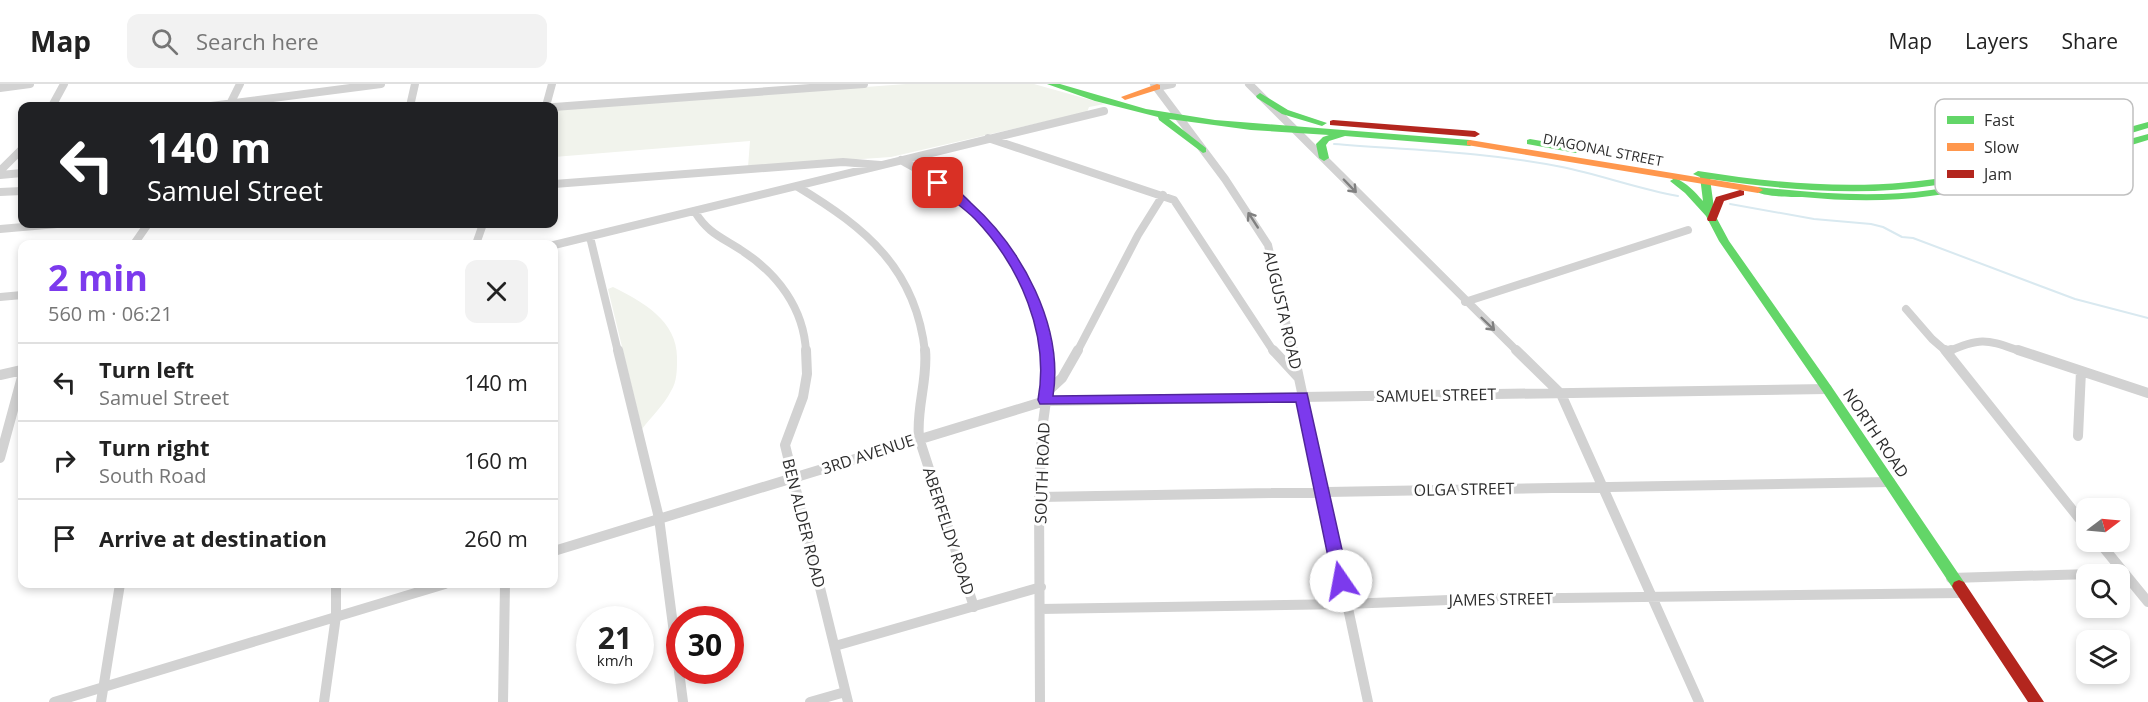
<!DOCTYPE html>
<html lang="en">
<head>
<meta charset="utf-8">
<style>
  body { margin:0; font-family:"Open Sans",sans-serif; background:#f2f2f2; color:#222; height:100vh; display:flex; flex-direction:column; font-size:22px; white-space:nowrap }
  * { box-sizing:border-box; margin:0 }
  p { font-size:20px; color:#767676 }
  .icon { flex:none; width:33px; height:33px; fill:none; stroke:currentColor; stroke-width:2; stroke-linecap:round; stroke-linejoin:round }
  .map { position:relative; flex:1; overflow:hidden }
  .drawer { position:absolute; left:18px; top:156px; width:540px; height:348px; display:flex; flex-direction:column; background:#fff; border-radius:12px; box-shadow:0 3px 9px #0003 }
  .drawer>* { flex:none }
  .guide { position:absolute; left:18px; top:18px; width:540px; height:126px; border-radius:12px; box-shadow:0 3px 9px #0003; background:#202124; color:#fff; overflow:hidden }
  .needle { width:39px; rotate:74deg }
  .tools { position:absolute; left:2076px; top:414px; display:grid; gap:12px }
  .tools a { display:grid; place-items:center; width:54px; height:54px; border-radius:12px; background:#fff; box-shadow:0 3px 9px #0003; font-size:30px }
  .speed { position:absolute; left:576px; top:522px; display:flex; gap:12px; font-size:30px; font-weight:700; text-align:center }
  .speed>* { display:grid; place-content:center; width:78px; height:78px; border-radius:50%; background:#fff; box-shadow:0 3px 9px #0003; line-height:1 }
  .speed small { font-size:15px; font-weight:400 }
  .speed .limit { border:9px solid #d22; background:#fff; color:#111 }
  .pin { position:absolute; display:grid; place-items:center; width:51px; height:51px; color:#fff; margin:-26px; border-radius:12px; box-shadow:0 3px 9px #0006 }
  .me { position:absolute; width:66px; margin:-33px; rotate:348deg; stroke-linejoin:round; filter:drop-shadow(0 0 4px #0008) }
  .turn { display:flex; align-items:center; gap:21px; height:126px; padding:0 30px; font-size:27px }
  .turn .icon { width:78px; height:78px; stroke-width:2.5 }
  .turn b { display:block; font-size:42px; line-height:51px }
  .round { display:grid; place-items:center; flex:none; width:63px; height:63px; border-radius:12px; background:#f2f2f2 }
  .overview { display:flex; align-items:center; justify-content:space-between; height:102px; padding:0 30px }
  h1 { font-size:36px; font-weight:700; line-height:45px; color:#7c3aed }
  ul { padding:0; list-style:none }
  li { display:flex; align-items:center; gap:18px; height:78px; padding:0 30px; border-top:2px solid #e0e0e0 }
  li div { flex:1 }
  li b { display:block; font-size:22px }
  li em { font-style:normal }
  header { display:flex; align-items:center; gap:36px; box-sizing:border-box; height:84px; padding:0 30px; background:#fff; border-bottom:2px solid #e0e0e0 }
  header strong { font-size:28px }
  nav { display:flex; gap:33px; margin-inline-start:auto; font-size:21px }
  .search { width:420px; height:54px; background:#f2f2f2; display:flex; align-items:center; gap:15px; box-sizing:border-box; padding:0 21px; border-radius:12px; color:#767676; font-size:22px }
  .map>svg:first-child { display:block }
  .green { fill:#f1f3ec }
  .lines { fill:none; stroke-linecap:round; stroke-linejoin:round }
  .stream { stroke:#d9e9f0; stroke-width:2 }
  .street-far1 { stroke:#d2d2d2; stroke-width:8 }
  .street { stroke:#d2d2d2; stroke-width:10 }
  .fast { fill:#63d668; fill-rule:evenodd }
  .slow { fill:#ff974d; fill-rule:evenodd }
  .jam { fill:#b3261e; fill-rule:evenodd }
  .oneway { stroke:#808080 }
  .route { fill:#7c3aed; stroke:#51269a; stroke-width:1.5 }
  .labels { text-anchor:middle; stroke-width:6; stroke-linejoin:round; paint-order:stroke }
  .far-street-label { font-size:14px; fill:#2d2d2d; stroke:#fff }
  .street-label { font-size:16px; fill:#2d2d2d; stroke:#fff }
  .key { fill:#fff; stroke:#c0c0c0; stroke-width:1.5 }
  .key-label { font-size:16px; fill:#2d2d2d }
</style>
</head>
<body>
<header>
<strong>Map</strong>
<div class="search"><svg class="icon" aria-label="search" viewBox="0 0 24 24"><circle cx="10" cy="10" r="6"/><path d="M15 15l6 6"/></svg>Search here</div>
<nav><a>Map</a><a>Layers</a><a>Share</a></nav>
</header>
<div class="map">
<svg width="2148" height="618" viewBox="0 0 2148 618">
  <rect width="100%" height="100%" fill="#fff"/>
  <path class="green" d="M906,0H1034L1105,20L1089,23L1087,28L891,73L748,83L750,57L554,73V42L558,26Z
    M613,203C643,218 678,237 677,275C677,286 677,298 671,307C664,321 651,333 642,345L608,205Z"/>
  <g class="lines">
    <path class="stream" d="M1334,60C1410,66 1487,68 1562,83C1601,91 1639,105 1678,112
      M1730,120L1814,135L1871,140L1883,143L1902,153L1913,154L2075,215L2148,234"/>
    <path class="street-far1" d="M1154,0L1225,95L1268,161L1293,268
      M1249,0L1518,268
      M1157,3L1172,0
      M0,4L30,0
      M52,22L64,0
      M211,22L381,0
      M229,22L240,0
      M410,22L415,0
      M546,22L552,0
      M554,23L864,0
      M988,54L1174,116L1274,268
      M901,76C918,86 937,95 952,108C1003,151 1035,201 1045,268
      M0,87L22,65
      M0,91L22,89
      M554,100L843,78L880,81
      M798,103C866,144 916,185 925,268
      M0,108L22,107
      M695,128C708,149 721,153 741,166C777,189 804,224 806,268
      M0,145L57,140
      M590,153L618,268
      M134,160L148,140
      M476,160L483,140
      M554,161L1104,27
      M0,213L22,211
      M1465,218L1688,146
      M1906,225L1932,255L1947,268
      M1077,268L1138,151L1163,111
      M1947,268C1983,252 1987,256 2023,268"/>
    <path class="street" d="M618,266L659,434L683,618
      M806,266L807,290L803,313L785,361L848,618
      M925,266C928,296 916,324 919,354L974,523
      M1273,266L1299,294
      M1293,266L1368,618
      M1516,266L1561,310L1699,618
      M1945,266L2086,443
      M2018,266L2148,309
      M1947,268L1951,266
      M0,291L22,286
      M1048,307L1062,294L1078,266
      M2078,352L2081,287
      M0,374L22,293
      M1039,413L1890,398
      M2099,458L2148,518
      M554,467L1045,317L1827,305
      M1951,494L2124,489
      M1040,525L1346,520L1475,515L1961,509
      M835,562L1041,503
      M54,618L445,500
      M101,618L120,500
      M324,618L336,532V500
      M503,618L505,500
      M810,618L845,608
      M1040,618L1039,413L1042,346L1049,295L1045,266"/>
    <path class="fast" d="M1047,0H1060L1146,25L1215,36L1470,56L1475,59L1470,62L1345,52L1329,57L1326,61L1329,74L1324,77L1319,74L1316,60L1323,53L1329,51L1251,46L1169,35L1206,64V68L1203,69L1159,36L1158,33L1095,17Z
      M1260,9L1288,26L1327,39L1322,42L1282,30L1257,14L1256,12Z
      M2148,38V44C2078,65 2009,89 1937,101C1862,113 1785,106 1710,95L1715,131L1729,157L1831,302L1964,498L1966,502L1964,506L1959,508L1954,506L1823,308L1719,157L1706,132L1685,109L1670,97L1675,94C1687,99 1695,108 1703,117L1700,93L1693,90L1698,87C1786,101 1875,108 1963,90C2026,78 2086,54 2148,38Z
      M2148,50V56C2077,77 2005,102 1930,112C1888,118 1845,117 1802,113C1790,113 1762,113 1753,106L1758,103C1815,109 1874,114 1931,106C2006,96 2076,69 2148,50Z
      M1530,55L1576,63L1581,66L1576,69L1527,60V56Z"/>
    <path class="slow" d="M1157,0L1160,1V5L1125,16L1121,13Z
      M1470,56L1758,103L1763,106L1758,109L1467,61V57Z"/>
    <path class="jam" d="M1333,36L1475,47L1480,50L1475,53L1330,41V37Z
      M1740,106L1744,107V111L1724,117L1716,137H1708L1707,135L1716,113Z
      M1959,496L1964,498L2044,618H2028L1954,506L1952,502L1954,498Z"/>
  </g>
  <defs><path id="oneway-shaft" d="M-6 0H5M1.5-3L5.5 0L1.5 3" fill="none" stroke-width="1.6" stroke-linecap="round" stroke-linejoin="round" transform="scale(1.5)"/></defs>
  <g class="oneway">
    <use href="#oneway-shaft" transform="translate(1350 102) rotate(46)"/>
    <use href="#oneway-shaft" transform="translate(1253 136) rotate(-123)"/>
    <use href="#oneway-shaft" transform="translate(1488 240) rotate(44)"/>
  </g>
  <path class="route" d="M938,95C951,99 962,110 971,119C1022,165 1064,242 1053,312L1307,309L1349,497L1347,502L1341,504L1336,502L1333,497L1296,318L1040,320L1038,316C1050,251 1020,182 975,135C962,122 945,112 933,99Z"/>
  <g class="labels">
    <g class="far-street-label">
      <text transform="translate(1603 66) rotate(11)" y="5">DIAGONAL STREET</text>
    </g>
    <g class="street-label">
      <text transform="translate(1283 226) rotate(77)" y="6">AUGUSTA ROAD</text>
      <text transform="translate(1436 311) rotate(-1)" y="6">SAMUEL STREET</text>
      <text transform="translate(1876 349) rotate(56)" y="6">NORTH ROAD</text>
      <text transform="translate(868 370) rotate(-18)" y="6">3RD AVENUE</text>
      <text transform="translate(1042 389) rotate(-88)" y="6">SOUTH ROAD</text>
      <text transform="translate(1464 405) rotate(-1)" y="6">OLGA STREET</text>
      <text transform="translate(804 439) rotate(76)" y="6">BEN ALDER ROAD</text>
      <text transform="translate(949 447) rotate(72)" y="6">ABERFELDY ROAD</text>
      <text transform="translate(1501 515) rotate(-1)" y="6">JAMES STREET</text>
    </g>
  </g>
  <rect x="1935" y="15" width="198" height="96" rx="9" class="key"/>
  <rect x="1947" y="32" width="27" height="8" fill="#63d668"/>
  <rect x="1947" y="59" width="27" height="8" fill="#ff974d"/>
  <rect x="1947" y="86" width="27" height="8" fill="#b3261e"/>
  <g class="key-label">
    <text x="1984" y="42">Fast</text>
    <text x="1984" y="69">Slow</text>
    <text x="1984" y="96">Jam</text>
  </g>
</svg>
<div class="tools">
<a><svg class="needle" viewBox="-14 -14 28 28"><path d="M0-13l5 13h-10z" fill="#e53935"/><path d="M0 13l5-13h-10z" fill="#767676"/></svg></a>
<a><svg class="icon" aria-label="search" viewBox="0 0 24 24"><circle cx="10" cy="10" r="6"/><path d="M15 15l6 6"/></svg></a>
<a><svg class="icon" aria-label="layers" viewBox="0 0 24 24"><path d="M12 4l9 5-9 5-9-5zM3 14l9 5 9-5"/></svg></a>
</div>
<div class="speed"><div>21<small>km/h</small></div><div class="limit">30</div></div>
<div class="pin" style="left:938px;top:99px;background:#d93025"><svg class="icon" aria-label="arrive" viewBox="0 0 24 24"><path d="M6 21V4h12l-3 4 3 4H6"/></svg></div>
<svg class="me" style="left:1341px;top:497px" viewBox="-20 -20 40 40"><circle r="19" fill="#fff"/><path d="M0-13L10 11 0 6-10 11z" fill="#7c3aed"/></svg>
<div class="guide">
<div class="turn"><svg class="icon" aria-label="left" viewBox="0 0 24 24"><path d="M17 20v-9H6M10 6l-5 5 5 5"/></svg><div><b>140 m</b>Samuel Street</div></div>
</div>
<section class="drawer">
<div class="overview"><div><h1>2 min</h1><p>560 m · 06:21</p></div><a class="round"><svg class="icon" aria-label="close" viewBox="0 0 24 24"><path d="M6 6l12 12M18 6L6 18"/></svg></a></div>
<ul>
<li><svg class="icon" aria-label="left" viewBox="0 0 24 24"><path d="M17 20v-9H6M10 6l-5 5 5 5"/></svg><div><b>Turn left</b><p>Samuel Street</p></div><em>140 m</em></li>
<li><svg class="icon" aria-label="right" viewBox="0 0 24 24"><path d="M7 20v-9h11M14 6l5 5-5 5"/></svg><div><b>Turn right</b><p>South Road</p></div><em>160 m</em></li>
<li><svg class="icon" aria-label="arrive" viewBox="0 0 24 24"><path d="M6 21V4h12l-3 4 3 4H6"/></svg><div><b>Arrive at destination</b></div><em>260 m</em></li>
</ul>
</section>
</div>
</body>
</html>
